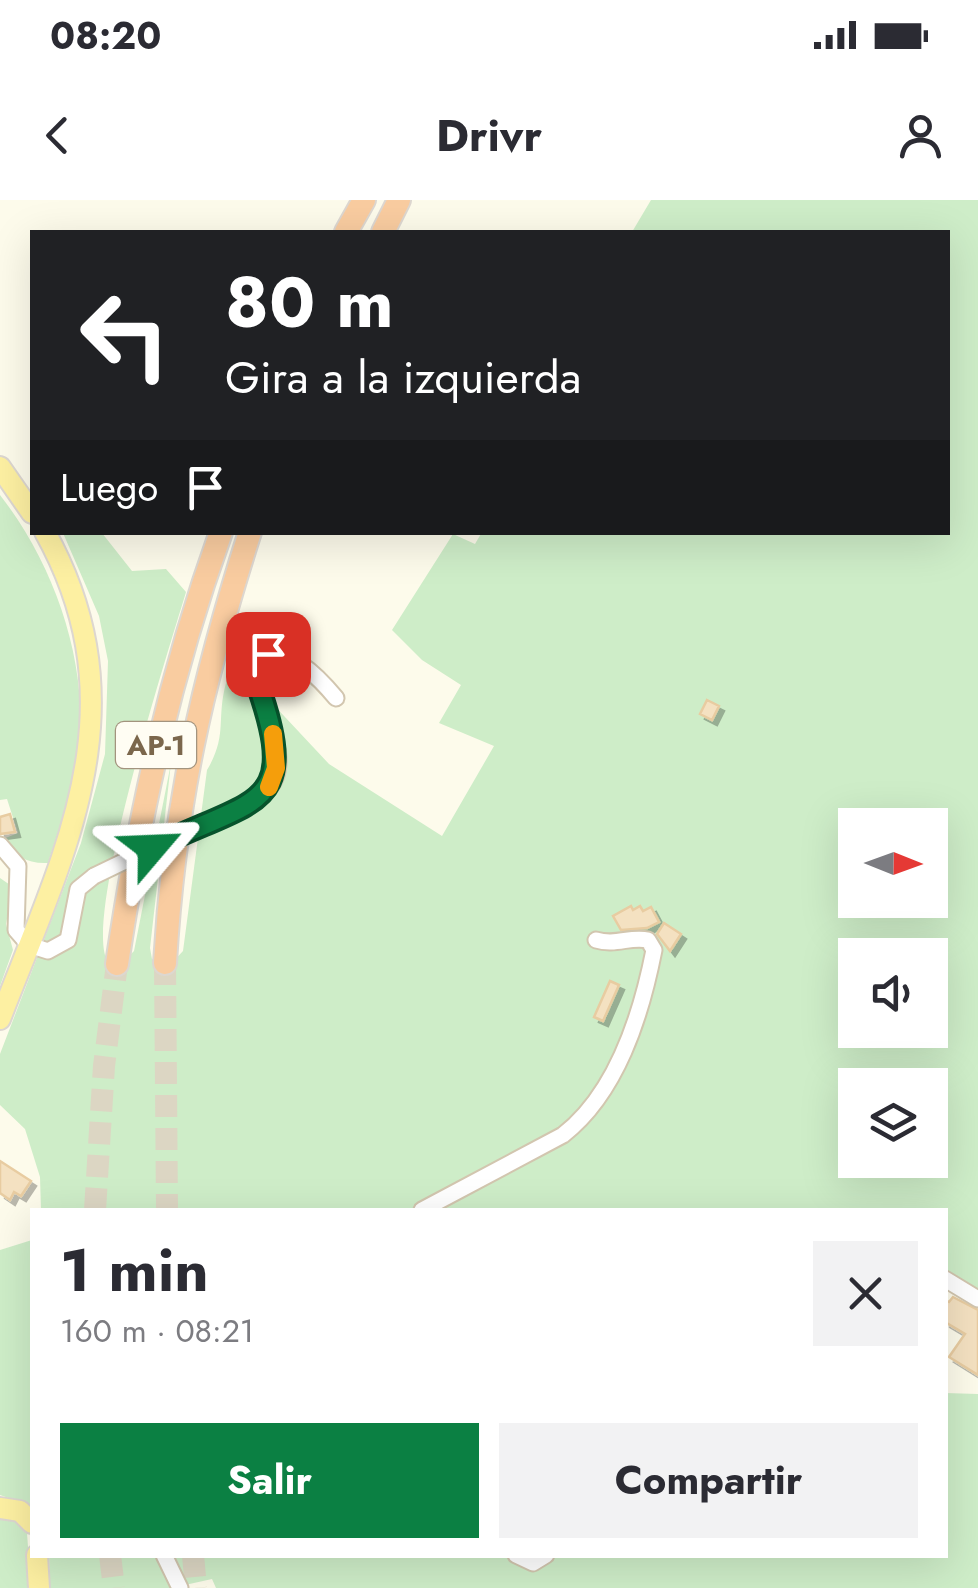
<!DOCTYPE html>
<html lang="es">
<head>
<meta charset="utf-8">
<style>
  body { margin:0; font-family:Jost,sans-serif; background:#f2f2f3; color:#2b2b33; height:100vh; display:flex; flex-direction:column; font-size:38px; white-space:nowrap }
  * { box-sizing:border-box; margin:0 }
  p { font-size:32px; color:#7c7c81 }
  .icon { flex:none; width:55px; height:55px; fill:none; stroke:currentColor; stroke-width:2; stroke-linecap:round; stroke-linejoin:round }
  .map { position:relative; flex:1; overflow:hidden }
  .drawer { position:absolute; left:30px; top:1008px; width:918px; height:350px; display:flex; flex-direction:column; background:#fff; border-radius:0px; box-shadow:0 10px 40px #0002 }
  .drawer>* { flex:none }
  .banner { position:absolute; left:30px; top:30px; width:920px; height:305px; border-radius:0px; box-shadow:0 10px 40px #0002; background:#202124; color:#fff; overflow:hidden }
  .needle { width:65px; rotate:91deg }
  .fabs { position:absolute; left:838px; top:608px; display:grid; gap:20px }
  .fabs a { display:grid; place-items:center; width:110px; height:110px; border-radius:0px; background:#fff; box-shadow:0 10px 40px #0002; font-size:50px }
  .pin { position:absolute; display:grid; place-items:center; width:85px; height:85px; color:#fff; margin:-42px; border-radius:20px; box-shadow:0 5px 15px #0006 }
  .me { position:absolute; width:110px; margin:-55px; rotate:64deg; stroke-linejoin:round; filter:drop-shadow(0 0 8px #0008) }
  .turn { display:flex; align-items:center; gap:35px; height:210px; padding:0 30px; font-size:45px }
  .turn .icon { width:130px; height:130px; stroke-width:2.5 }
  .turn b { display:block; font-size:70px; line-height:85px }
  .then { display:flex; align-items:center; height:95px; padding:0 30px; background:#0003; gap:20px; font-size:38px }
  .round { display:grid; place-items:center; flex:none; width:105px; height:105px; border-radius:0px; background:#f2f2f3 }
  .summary { display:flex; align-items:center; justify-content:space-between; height:170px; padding:0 30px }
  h1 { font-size:60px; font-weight:700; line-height:75px }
  .cta { display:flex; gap:20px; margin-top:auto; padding:20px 30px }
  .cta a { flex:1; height:115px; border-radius:0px; background:#0b8043; color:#fff; font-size:40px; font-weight:700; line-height:115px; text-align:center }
  .cta a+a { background:#f2f2f3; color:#2b2b33 }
  .status { display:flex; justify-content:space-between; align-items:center; height:70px; padding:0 50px; background:#fff; direction:ltr }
  .status svg { height:28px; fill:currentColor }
  header { display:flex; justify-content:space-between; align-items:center; height:130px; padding:0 30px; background:#fff; font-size:45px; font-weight:700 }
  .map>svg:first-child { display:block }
  .green { fill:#ceedc8; fill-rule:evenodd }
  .building { fill:#f4e1c1; stroke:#e8cca1; stroke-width:2.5; filter:url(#shadow) }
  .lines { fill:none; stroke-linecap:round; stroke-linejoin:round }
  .highway-tunnel { stroke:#dcd6c3; stroke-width:22; stroke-dasharray:22 11; stroke-linecap:butt }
  .minor-casing { stroke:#d2c6af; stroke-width:19 }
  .major-casing { stroke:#ddd7d0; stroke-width:24 }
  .highway-casing { stroke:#ddd7d0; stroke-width:26 }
  .minor { stroke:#fff; stroke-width:15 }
  .major { stroke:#fdf0a2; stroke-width:20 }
  .highway { stroke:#f9cca0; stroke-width:22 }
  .minor-bridge-casing { stroke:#d2c6af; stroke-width:19; stroke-linecap:butt }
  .minor-bridge { stroke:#fff; stroke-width:15 }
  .route-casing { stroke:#07532c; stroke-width:25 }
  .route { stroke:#0b8043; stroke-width:18 }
  .slow { stroke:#f59e0b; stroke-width:18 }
  .labels { text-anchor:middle; stroke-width:10; stroke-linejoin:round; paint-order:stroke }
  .shield { fill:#fffdf3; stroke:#a3947e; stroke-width:2.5 }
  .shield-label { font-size:28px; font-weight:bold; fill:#7b674c }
</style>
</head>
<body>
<div class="status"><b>08:20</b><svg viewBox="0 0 49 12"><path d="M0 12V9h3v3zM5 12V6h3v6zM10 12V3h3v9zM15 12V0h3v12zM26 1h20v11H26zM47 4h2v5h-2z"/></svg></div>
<header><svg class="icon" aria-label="back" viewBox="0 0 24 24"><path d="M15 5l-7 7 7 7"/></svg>Drivr<svg class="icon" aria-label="person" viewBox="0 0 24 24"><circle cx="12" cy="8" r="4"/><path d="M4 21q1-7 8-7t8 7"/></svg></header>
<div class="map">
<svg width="978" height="1388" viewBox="0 0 978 1388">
  <defs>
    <filter id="shadow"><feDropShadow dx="5" dy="5" stdDeviation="0" flood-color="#0004"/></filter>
  </defs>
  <rect width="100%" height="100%" fill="#fdfbeb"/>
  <path class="green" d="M651,0H978V1103L945,1084V1010H41L40,977L25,929L0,905V854L81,643L105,554L108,461L99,416L63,333H102L132,371L166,369L186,392C170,446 79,729 109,763L121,764L134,751L171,563L150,748L152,759L170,765L183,751L207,570C228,535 216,520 226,483C231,466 242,448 251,431L270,441C251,464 246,473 257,501H270L329,564L442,636L494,546L439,523L461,485L422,460L392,430L453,334L475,344L482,332H948V32H632ZM855,625H930V700H855ZM855,755H930V830H855ZM855,885H930V960H855Z
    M0,295C53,363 86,455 80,542C77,583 60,624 48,663C27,664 15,656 3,639L18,633L7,599L0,600Z
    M0,678L13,687L6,724L13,750L0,786Z
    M32,1040V1306L0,1295V1050Z
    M945,1193L978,1194V1388H216L212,1379L185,1385L170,1355H945Z
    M0,1317L22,1322L27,1333L31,1388H0Z
    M49,1355H157L173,1388H50Z"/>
  <path class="building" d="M707,500L719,506L712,520L700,514Z
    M129,525L144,529L136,560L122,557Z
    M10,614L15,632L0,634V617Z
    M631,706L633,710L640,706L643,711L651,707L659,722L647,728L621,730L613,716Z
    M664,723L681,734L670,751L657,734Z
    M610,781L619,785L603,821L594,817Z
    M0,961L31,981L21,996L14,992L10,1000L0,993Z
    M953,1097L978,1110V1175L949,1157L965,1134L945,1122V1100L949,1102Z"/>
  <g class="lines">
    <path class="highway-tunnel" d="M165,763L167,1010
      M95,1010L104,866L117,764
      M110,1355L114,1388
      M193,1355L196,1388"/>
    <g class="minor-casing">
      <path id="minor" d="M210,620C227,612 253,605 266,592C306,550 231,488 268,454C293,450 322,481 336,498
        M0,645L18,666L16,730L29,745L48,751L68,740L78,689L94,676
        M422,1010L563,935C617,893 641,816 654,750L648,740C630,736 616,746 596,740
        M945,1079L978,1099
        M164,1355L180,1388
        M516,1355L533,1363L546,1355"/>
    </g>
    <g class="major-casing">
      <path id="major" d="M0,267L32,313
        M0,819C65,651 142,507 45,332
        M0,1308L20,1311L32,1323
        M37,1355L39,1388"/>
    </g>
    <g class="highway-casing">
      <path id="highway" d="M346,32L364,0
        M383,32L399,0
        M165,763C174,606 202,482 250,332
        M117,764C139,616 170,474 221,332"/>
    </g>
    <use href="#minor" class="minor"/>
    <use href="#major" class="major"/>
    <use href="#highway" class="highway"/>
    <g class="minor-bridge-casing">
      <path id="minor-bridge" d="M94,676L210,620"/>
    </g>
    <use href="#minor-bridge" class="minor-bridge"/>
  </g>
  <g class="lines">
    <g class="route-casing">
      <path id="route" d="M152,648C259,596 303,610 255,477L268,454"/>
    </g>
    <use href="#route" class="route"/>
    <path class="slow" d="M269,587L276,568L273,534"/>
  </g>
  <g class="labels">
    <rect class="shield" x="116" y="522" width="80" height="46" rx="8"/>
    <g class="shield-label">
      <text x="156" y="555">AP-1</text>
    </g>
  </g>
</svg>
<div class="fabs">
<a><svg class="needle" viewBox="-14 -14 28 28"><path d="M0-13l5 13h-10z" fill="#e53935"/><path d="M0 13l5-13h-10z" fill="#7c7c81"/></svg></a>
<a><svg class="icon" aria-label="sound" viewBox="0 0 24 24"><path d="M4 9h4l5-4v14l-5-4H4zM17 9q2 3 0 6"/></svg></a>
<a><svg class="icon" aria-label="layers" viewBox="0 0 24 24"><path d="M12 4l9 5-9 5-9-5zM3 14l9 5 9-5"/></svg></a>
</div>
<div class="pin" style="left:268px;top:454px;background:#d93025"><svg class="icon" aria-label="arrive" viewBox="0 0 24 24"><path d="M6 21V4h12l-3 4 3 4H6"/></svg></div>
<svg class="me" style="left:152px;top:648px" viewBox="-20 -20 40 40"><path d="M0-17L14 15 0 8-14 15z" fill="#0b8043" stroke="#fff" stroke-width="4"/></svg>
<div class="banner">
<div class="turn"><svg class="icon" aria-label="left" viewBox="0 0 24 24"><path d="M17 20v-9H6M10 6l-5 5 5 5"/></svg><div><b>80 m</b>Gira a la izquierda</div></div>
<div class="then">Luego<svg class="icon" aria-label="arrive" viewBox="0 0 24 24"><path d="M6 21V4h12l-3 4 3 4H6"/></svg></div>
</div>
<section class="drawer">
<div class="summary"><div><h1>1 min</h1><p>160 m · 08:21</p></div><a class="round"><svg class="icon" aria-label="close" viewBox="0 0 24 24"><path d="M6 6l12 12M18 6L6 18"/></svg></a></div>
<div class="cta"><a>Salir</a><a>Compartir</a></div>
</section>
</div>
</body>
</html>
